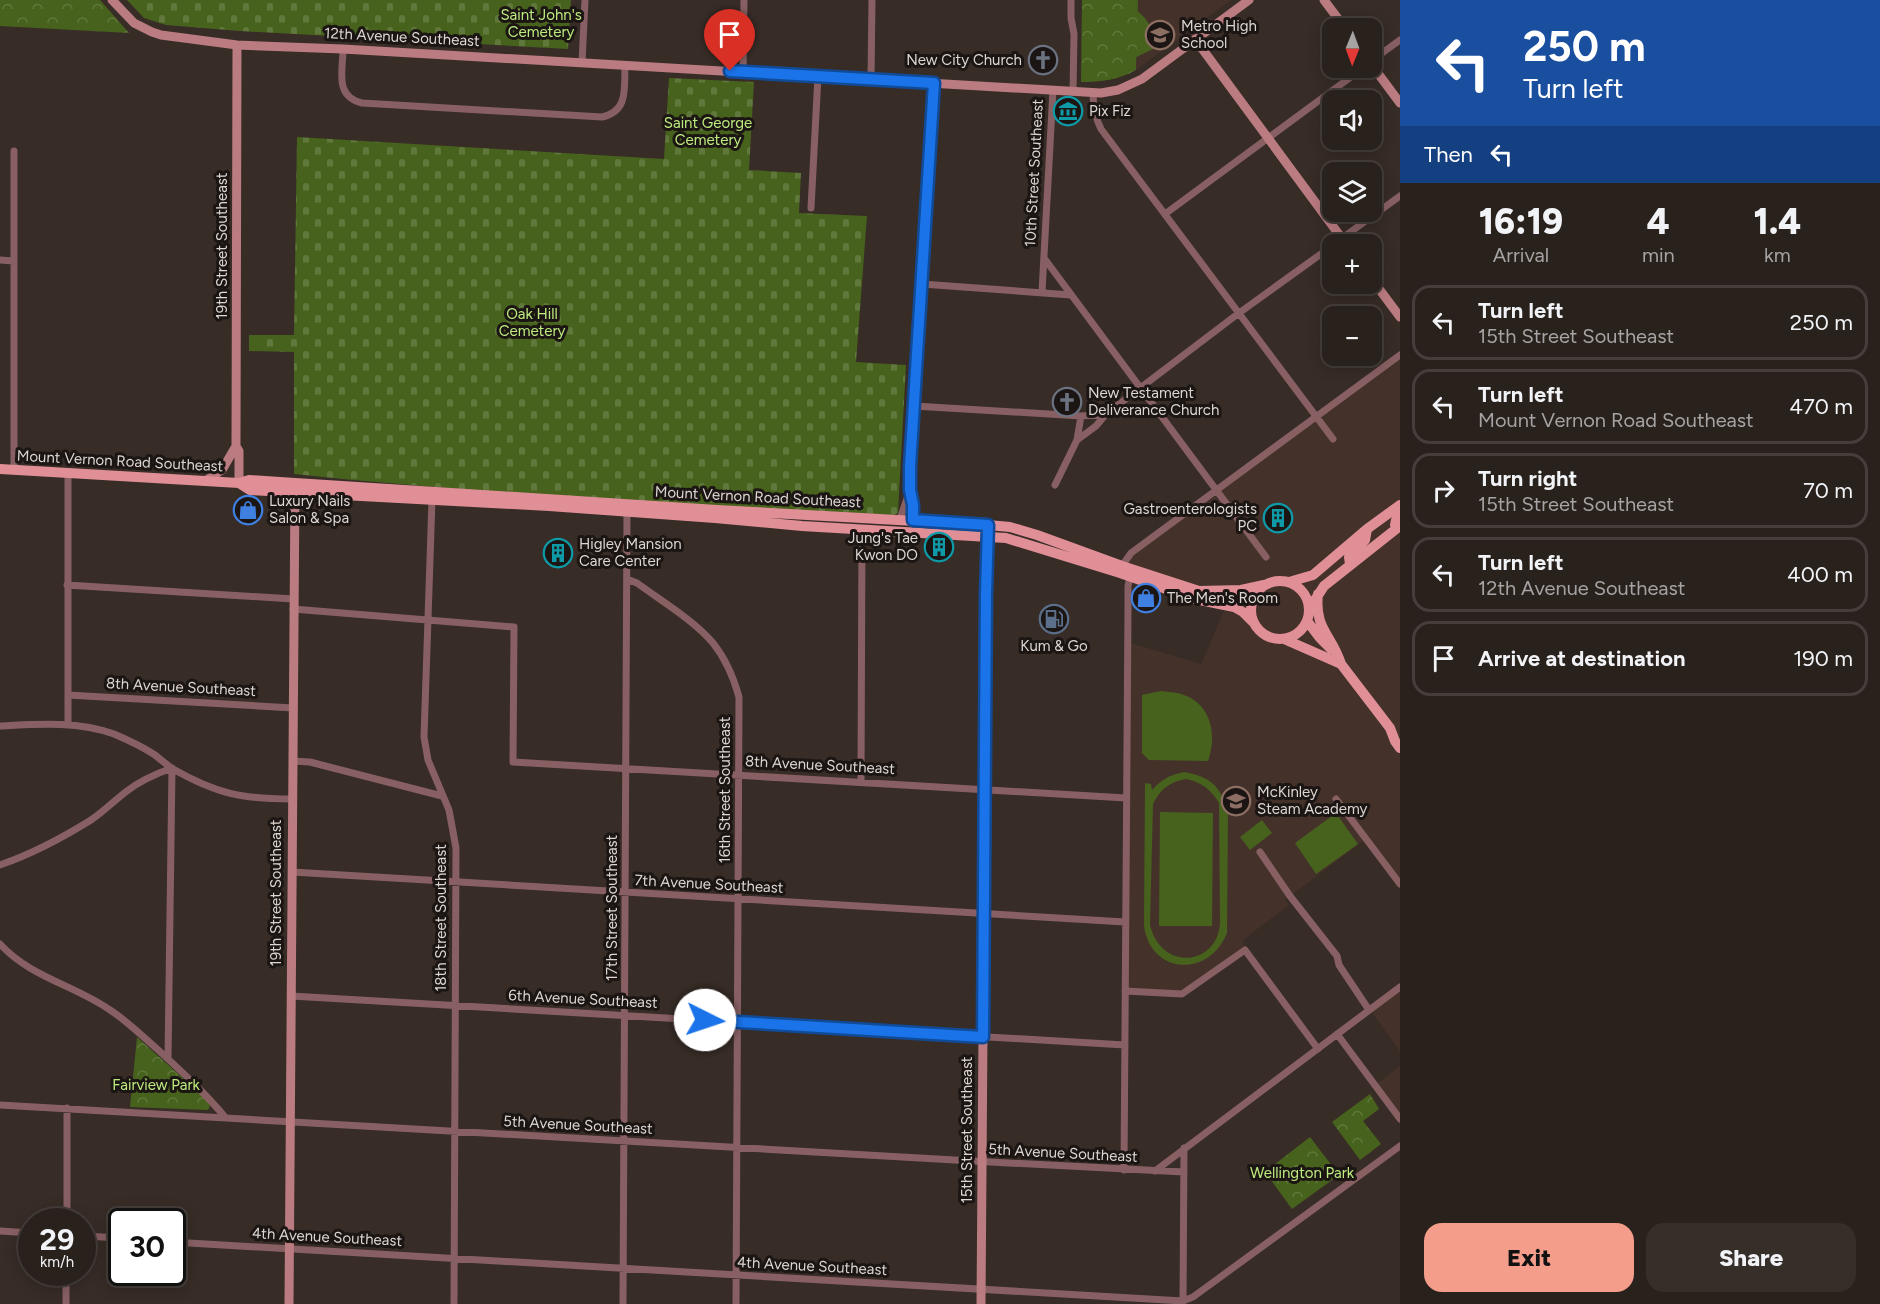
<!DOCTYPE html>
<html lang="en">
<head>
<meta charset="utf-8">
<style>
  body { margin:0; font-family:Figtree,sans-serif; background:#352e29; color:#f1f3f6; height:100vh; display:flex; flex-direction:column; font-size:22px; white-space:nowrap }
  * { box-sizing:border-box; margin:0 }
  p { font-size:20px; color:#a5a3a3 }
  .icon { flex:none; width:33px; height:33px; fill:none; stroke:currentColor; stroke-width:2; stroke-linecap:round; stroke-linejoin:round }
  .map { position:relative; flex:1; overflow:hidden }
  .drawer { display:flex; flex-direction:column; background:#29211c; width:480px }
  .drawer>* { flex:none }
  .banner { background:#1a4fa0; color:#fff; overflow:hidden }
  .needle { width:39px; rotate:181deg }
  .controls { position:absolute; left:1322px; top:18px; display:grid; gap:12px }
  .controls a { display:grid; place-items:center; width:60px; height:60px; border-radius:12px; background:#29211c; box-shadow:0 3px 15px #0003,0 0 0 2px #453e3b; font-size:30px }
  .speed { position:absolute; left:18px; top:1208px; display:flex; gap:12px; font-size:30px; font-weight:700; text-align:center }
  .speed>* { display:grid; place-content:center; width:78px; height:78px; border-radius:50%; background:#29211c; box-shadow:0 3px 15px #0003,0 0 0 2px #453e3b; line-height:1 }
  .speed small { font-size:15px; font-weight:400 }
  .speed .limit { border:3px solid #111; border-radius:9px; background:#fff; color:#111 }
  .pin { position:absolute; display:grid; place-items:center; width:51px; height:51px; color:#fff; margin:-62px -26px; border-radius:50% 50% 50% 0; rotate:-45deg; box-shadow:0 0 6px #0007 }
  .pin .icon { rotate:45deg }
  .me { position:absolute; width:66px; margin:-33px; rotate:94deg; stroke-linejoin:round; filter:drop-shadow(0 0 4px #0008) }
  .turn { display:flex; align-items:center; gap:21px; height:126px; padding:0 24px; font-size:27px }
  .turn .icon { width:78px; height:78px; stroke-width:2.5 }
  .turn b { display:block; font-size:42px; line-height:51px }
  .then { display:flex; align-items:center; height:57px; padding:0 24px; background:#0003; gap:12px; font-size:22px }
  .eta { display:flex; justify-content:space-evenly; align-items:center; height:102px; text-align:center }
  .eta b { font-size:36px; font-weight:800; line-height:42px }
  .button { display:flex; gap:12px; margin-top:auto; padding:12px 24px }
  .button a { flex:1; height:69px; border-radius:18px; background:#f49d8b; color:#111; font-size:24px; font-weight:800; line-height:69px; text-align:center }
  .button a+a { background:#352e29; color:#f1f3f6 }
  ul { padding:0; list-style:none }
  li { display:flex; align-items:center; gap:18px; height:75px; margin:0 12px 9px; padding:0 12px; border:3px solid #453e3b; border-radius:18px }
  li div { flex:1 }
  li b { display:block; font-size:22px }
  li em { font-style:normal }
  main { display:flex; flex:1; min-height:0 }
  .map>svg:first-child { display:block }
  .built { fill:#44322a }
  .green { fill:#47621c; fill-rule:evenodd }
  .cemetery { fill:url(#cemetery-stones) }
  .park { fill:url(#park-crowns) }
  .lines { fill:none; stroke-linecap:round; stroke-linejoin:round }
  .street { stroke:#886063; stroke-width:7 }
  .secondary { stroke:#ba7b81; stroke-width:9 }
  .primary { stroke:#e08f97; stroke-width:10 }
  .route-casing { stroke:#114b97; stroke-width:15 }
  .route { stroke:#1a73e8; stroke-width:10 }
  .labels { text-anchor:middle; stroke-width:6; stroke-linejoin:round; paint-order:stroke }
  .park-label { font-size:15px; fill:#bdeb7e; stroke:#1b1513 }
  .poi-label { font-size:15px; fill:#ded6d2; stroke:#1b1513; text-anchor:start }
  .street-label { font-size:15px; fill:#ded6d2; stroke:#1b1513 }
</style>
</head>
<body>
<main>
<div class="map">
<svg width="1400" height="1304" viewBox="0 0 1400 1304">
  <defs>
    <pattern id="cemetery-stones" width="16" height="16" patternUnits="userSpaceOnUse" patternTransform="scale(1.5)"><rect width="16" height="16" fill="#47621c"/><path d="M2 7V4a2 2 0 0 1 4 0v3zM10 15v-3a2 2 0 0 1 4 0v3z" fill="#61783c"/></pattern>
    <pattern id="park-crowns" width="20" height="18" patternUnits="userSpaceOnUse" patternTransform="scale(1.5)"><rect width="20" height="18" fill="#47621c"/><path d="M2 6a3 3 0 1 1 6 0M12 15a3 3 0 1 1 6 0" fill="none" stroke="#61783c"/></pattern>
  </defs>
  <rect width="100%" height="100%" fill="#372c26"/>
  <path class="built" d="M1138,0H1231L1136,70Z
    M1400,354V884L1366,839L1285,900L1289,905L1243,940L1245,950L1182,994L1125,991L1127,642L1201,664L1224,611L1258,619L1123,572L1126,560Z
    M1400,987V1051L1370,1010Z
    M1400,1066V1120L1375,1085Z"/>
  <path class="green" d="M1111,0C1141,9 1148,16 1159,46L1112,69Z
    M1161,691C1168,692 1177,692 1184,695C1212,705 1217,736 1208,761L1149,760L1142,753V695Z
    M1184,772C1211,777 1221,786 1228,813L1227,933C1209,978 1151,975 1144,926L1145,783L1151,784L1152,790C1162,779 1170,775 1184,772ZM1186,779C1202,782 1211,790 1219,803L1220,923C1217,967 1161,971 1150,925L1153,804C1160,789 1170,782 1186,779Z
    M1160,812L1213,813L1212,926H1159Z
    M1336,813L1358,844L1316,874L1295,843Z
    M1262,820L1272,833L1250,850L1240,837Z"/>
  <path class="cemetery" d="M144,0H571L568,49L240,31L166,25L144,18Z
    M669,78L754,82L749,170L801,173L799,213L867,216L856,362L906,365L898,513L894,515C694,505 493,495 294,474V352L249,351V335H294L297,137L664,159Z"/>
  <path class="park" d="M0,0H100L129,33L0,26Z
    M127,0H144V18Z
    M1082,0H1138L1136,70C1118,80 1102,82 1081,82Z
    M137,1037L206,1099L210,1106L208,1110L130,1107Z
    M1370,1094L1379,1109L1363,1121L1381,1144L1360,1160L1332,1122Z
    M1310,1137L1339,1175L1292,1209L1265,1172Z"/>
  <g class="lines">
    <path class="street" d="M1071,0V18L1074,34L1073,92
      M343,49C343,71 334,96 362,103L602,117C629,111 624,88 625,65
      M1371,61L1400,40
      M582,63L585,0
      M743,72L744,0
      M871,79L872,0
      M1093,93C1093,107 1095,117 1101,129L1333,439
      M811,208L818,76
      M1165,214L1363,68
      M1334,244L1400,196
      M1044,258L1266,557
      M0,260L14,261
      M922,284L1071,295
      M1042,292L1053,90
      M914,406L1081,416L1106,414L1239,313L1332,246
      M1077,440L1096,426L1106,414
      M14,470V151
      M1055,485L1077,440L1081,416
      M910,490L913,500V520
      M432,500L424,737L428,760L449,810L456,848L454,1304
      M899,519L901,516L910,490V466L934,83
      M1122,566L1131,553L1400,355
      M627,579L637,583C660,600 695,621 713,643C725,658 734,679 739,697L736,1304
      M67,585L293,599
      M293,609L514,627L513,762L1126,798
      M68,695L293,708
      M68,725V474
      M0,726C38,724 78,721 114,734C128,740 143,747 155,755C161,760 167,765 173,769C217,794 242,799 292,799
      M293,761L310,762L442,796
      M861,782L862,530
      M1336,799L1400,884
      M1260,852L1290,896L1337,956L1339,965L1369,1010
      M0,865C32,854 62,838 91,820C103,812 115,800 127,791C140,781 155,774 172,768L168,1059
      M292,872L1125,922
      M0,944C30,977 74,985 110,1010C127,1021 141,1035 156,1048C180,1070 204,1092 225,1117
      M1125,991L1182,994L1245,950L1318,1049
      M291,996L1125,1045
      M1337,1034L1400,1119
      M0,1105L972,1161L1184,1172
      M1124,1170L1128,608V586L1130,577
      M1155,1171L1400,987
      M67,1221V1108
      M0,1231L32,1233
      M82,1236L122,1238
      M172,1242L1183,1301L1193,1297L1400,1146
      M66,1304V1272
      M623,1304L627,512
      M1183,1304L1184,1148"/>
    <path class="secondary" d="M112,0L134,23L152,32L161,35L237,45L343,49L1101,93L1118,90L1142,79L1249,0
      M1324,0L1345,28
      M1195,39L1346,244
      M237,45L236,446L239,451V483
      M1371,64L1400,103
      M1371,278L1400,317
      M205,481L222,470L236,446
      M289,1304L295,487
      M981,1304L986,627L988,532"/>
    <path class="primary" d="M0,469L239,483L249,480L295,483L717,510L988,525L1010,527L1037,535L1122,566L1199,591L1241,590L1264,585
      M239,483L250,490L549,506L715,518L802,526L1006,538L1120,573L1195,599L1234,607L1243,612L1253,622
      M1398,528L1395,525L1396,520L1400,515
      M1350,564L1349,557L1365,540L1367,529
      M1251 610a29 29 0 1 1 58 0a29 29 0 1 1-58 0Z
      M1289,582L1313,575L1367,529L1400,505
      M1318,594C1314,629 1332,635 1341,664L1390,728L1395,741L1400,748
      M1315,600L1324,586L1400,526
      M1307,621L1320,638L1331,649
      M1284,639L1341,664"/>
  </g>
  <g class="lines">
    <g class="route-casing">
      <path id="route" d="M705,1020L983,1037L986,593L988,525L913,520V505L910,490V466L934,83L730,71"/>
    </g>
    <use href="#route" class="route"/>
  </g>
  <defs>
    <g id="school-ring" transform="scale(1.5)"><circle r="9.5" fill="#1b1513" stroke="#8d6e63" stroke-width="1.5"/><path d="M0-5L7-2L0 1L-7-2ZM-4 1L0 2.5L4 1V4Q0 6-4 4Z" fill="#8d6e63"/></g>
    <g id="church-ring" transform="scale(1.5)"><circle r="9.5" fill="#1b1513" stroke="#6b7280" stroke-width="1.5"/><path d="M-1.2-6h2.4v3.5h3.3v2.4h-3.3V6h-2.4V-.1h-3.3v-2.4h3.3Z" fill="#6b7280"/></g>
    <g id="museum-ring" transform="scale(1.5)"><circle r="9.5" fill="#1b1513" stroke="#0f9aa8" stroke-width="1.5"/><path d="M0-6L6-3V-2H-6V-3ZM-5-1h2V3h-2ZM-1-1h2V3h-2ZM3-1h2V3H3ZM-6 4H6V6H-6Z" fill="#0f9aa8"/></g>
    <g id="shop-ring" transform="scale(1.5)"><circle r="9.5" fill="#1b1513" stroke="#3f7fe0" stroke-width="1.5"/><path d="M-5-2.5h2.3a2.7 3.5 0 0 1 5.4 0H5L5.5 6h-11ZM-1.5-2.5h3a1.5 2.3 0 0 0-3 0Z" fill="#3f7fe0"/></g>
    <g id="building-ring" transform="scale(1.5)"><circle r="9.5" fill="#1b1513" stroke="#0f9aa8" stroke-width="1.5"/><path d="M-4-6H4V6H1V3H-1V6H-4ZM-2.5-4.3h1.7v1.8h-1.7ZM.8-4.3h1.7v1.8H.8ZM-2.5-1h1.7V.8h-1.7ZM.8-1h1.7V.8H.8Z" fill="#0f9aa8"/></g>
    <g id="fuel-ring" transform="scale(1.5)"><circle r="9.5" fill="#1b1513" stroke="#5c6f8a" stroke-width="1.5"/><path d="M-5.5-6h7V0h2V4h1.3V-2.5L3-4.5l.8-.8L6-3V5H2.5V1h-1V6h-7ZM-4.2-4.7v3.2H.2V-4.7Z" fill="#5c6f8a"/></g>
  </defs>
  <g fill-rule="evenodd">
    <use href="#school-ring" x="1160" y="35"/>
    <use href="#church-ring" x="1043" y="60"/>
    <use href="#museum-ring" x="1068" y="111"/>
    <use href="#church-ring" x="1067" y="402"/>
    <use href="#shop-ring" x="248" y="510"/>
    <use href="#building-ring" x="1278" y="518"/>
    <use href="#building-ring" x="939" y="547"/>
    <use href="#building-ring" x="558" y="553"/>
    <use href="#shop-ring" x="1146" y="598"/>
    <use href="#fuel-ring" x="1054" y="619"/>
    <use href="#school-ring" x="1236" y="801"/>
  </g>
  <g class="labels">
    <g class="park-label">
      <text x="541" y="20">Saint John's<tspan x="541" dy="17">Cemetery</tspan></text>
      <text x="708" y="128">Saint George<tspan x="708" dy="17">Cemetery</tspan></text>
      <text x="532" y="319">Oak Hill<tspan x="532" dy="17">Cemetery</tspan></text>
      <text x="156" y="1090">Fairview Park</text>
      <text x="1302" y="1178">Wellington Park</text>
    </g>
    <g class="poi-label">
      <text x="1181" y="31">Metro High<tspan x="1181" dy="17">School</tspan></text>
      <text x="1022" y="65" text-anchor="end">New City Church</text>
      <text x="1089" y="116">Pix Fiz</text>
      <text x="1088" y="398">New Testament<tspan x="1088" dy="17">Deliverance Church</tspan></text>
      <text x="269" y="506">Luxury Nails<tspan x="269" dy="17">Salon &amp; Spa</tspan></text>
      <text x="1257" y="514" text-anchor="end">Gastroenterologists<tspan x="1257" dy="17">PC</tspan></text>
      <text x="918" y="543" text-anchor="end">Jung's Tae<tspan x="918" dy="17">Kwon DO</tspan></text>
      <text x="579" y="549">Higley Mansion<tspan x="579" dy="17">Care Center</tspan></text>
      <text x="1167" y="603">The Men's Room</text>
      <text x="1054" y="651" text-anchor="middle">Kum &amp; Go</text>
      <text x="1257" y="797">McKinley<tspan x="1257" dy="17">Steam Academy</tspan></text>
    </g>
    <g class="street-label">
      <text transform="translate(402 37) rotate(3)" y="5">12th Avenue Southeast</text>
      <text transform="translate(1034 173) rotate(-87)" y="5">10th Street Southeast</text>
      <text transform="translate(222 246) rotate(-90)" y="5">19th Street Southeast</text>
      <text transform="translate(120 461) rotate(3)" y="5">Mount Vernon Road Southeast</text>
      <text transform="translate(758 497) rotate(3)" y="5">Mount Vernon Road Southeast</text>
      <text transform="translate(181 687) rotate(3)" y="5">8th Avenue Southeast</text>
      <text transform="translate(820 765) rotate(3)" y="5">8th Avenue Southeast</text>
      <text transform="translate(725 790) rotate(-90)" y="5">16th Street Southeast</text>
      <text transform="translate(709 884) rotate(3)" y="5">7th Avenue Southeast</text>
      <text transform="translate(276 893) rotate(-90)" y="5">19th Street Southeast</text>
      <text transform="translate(612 908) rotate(-90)" y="5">17th Street Southeast</text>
      <text transform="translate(441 918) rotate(-90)" y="5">18th Street Southeast</text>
      <text transform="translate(583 999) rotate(3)" y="5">6th Avenue Southeast</text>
      <text transform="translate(578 1125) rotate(3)" y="5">5th Avenue Southeast</text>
      <text transform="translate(967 1130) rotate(-90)" y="5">15th Street Southeast</text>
      <text transform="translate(1063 1153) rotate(3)" y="5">5th Avenue Southeast</text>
      <text transform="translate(327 1237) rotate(3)" y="5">4th Avenue Southeast</text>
      <text transform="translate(812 1266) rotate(3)" y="5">4th Avenue Southeast</text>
    </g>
  </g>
</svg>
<div class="controls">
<a><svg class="needle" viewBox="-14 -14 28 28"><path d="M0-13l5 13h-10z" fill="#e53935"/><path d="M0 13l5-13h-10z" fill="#a5a3a3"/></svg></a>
<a><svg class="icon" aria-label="sound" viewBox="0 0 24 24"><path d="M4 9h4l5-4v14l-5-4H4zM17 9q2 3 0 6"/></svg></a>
<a><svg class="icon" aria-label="layers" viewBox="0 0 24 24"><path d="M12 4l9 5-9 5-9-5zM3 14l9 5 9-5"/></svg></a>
<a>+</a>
<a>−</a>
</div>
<div class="speed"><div>29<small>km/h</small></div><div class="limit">30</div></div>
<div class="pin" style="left:730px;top:71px;background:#d93025"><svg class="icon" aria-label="arrive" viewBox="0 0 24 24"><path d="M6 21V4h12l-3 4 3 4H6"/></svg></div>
<svg class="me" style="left:705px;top:1020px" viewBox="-20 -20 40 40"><circle r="19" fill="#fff"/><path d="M0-13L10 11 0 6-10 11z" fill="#1a73e8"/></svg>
</div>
<section class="drawer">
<div class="banner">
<div class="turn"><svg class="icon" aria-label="left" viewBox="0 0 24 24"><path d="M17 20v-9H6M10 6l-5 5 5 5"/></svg><div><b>250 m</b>Turn left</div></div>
<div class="then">Then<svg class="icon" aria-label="left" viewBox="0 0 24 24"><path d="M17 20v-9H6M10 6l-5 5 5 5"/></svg></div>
</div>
<div class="eta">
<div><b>16:19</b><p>Arrival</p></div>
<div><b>4</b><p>min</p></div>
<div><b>1.4</b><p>km</p></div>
</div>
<ul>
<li><svg class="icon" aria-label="left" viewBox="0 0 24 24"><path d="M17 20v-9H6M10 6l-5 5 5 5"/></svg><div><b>Turn left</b><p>15th Street Southeast</p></div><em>250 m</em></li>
<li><svg class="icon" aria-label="left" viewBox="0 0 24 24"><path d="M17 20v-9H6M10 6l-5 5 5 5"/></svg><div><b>Turn left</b><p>Mount Vernon Road Southeast</p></div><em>470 m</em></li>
<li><svg class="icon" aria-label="right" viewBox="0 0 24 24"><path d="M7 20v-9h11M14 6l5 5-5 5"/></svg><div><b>Turn right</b><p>15th Street Southeast</p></div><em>70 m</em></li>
<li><svg class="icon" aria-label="left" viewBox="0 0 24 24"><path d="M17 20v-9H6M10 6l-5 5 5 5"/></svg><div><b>Turn left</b><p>12th Avenue Southeast</p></div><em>400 m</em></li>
<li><svg class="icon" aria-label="arrive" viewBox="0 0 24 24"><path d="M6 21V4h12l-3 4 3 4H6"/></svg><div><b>Arrive at destination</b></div><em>190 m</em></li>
</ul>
<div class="button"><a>Exit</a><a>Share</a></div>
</section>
</main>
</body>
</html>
